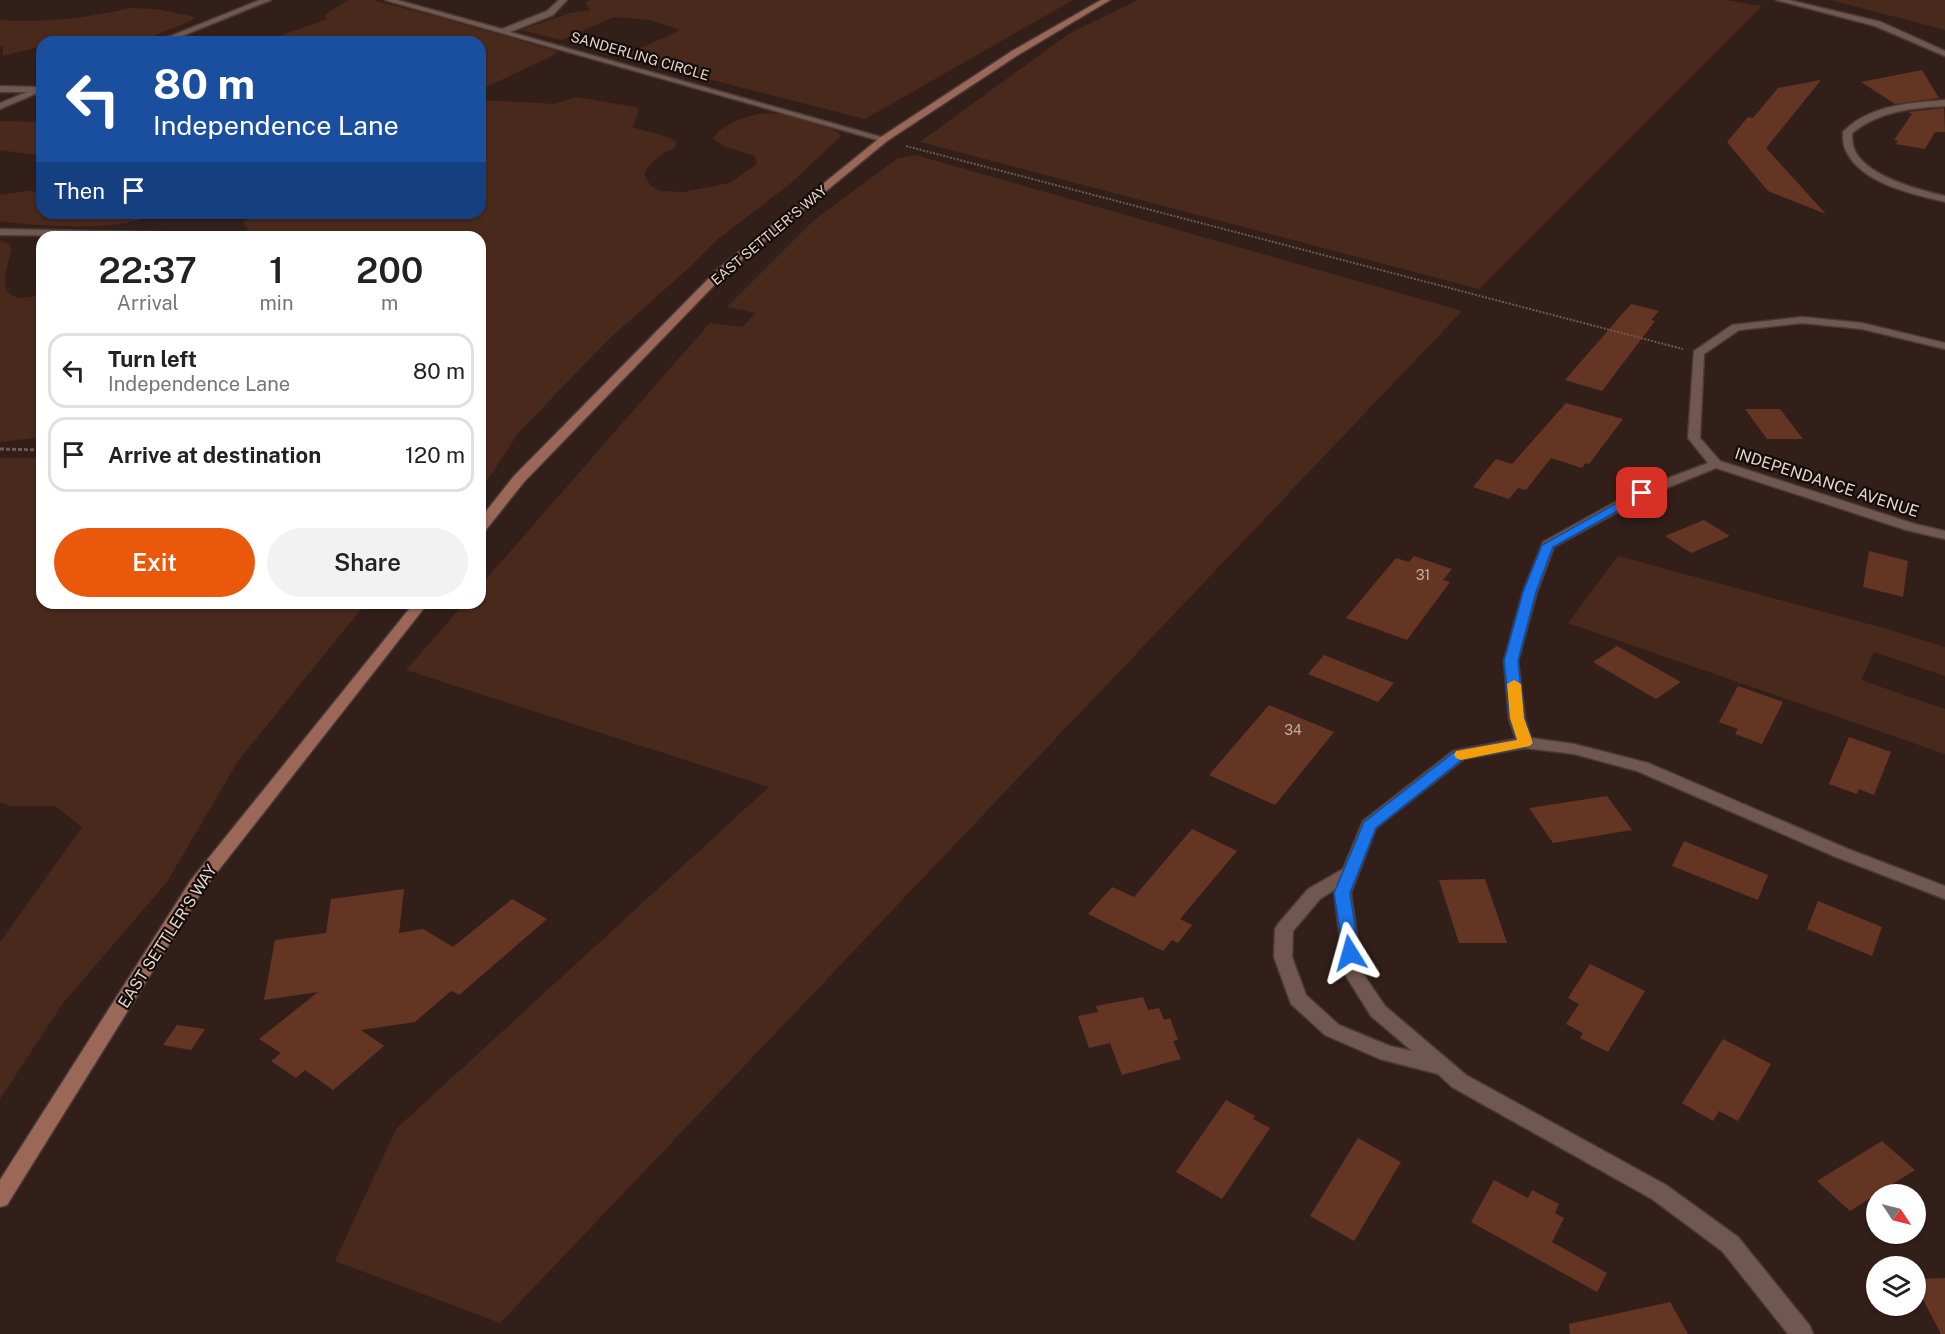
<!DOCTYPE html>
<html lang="en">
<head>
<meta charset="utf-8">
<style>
  body { margin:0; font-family:"Public Sans",sans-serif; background:#f2f2f2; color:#222; height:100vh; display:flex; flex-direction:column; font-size:22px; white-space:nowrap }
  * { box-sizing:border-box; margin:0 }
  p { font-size:20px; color:#767676 }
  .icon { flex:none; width:33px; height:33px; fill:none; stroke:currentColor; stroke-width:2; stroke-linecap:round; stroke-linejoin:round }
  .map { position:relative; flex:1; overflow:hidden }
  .panel { position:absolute; left:36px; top:231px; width:450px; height:378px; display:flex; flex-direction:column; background:#fff; border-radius:18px; box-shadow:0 2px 4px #0004 }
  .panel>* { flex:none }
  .banner { position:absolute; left:36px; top:36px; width:450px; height:183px; border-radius:18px; box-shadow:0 2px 4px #0004; background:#1a4fa0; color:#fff; overflow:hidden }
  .needle { width:39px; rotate:125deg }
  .fabs { position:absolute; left:1866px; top:1184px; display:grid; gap:12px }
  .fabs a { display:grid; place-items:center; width:60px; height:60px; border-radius:50%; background:#fff; box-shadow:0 2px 4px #0004; font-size:30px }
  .pin { position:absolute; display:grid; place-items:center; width:51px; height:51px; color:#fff; margin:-26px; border-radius:12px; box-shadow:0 3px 9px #0006 }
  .me { position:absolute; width:66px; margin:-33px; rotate:352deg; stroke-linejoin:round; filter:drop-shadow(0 0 4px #0008) }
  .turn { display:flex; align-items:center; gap:21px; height:126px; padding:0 18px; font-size:27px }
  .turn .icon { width:78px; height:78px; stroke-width:2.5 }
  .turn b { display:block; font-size:42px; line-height:51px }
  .then { display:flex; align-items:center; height:57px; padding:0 18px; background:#0003; gap:12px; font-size:22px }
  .eta { display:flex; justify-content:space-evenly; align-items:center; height:102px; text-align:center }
  .eta b { font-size:36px; font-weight:600; line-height:42px }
  .cta { display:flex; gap:12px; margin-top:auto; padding:12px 18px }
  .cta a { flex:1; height:69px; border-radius:36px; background:#ea580c; color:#fff; font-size:24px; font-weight:600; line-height:69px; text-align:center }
  .cta a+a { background:#f2f2f2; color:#222 }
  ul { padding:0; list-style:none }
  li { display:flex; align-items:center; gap:18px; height:75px; margin:0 12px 9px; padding:0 6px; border:3px solid #e0e0e0; border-radius:18px }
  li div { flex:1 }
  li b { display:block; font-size:22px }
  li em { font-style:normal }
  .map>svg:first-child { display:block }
  .green { fill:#4a291d }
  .building { fill:#653524 }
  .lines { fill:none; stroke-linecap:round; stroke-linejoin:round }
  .street-casing { stroke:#4a3a35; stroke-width:3 }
  .secondary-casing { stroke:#4a3a35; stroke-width:3 }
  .path-far1 { stroke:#6b5953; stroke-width:2; stroke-dasharray:2 1.5; stroke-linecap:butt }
  .path { stroke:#6b5953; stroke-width:3; stroke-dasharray:4 2; stroke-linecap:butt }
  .street { fill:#705851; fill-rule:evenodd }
  .secondary { fill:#9b6858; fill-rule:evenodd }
  .route { fill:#1a73e8; stroke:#114b97; stroke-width:1.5 }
  .slow { fill:#f59e0b }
  .labels { text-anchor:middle; stroke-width:4.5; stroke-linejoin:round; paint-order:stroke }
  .far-street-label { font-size:14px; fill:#e3d5d0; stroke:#150c09 }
  .number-label { font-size:14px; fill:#c4ada5 }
  .street-label { font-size:16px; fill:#e3d5d0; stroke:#150c09 }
</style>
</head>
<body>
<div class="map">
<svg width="1945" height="1334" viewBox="0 0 1945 1334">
  <rect width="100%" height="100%" fill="#331f19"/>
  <path class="green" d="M349,0H372L423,13L556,51L554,55L480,90V42H263L327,19L324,17L330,11Z
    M591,0H1073L865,119L621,57L680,30L650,20L614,17L562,40L521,30L570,13L590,10L585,2Z
    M1138,0H1725L1762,6L1479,289L920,142L1070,33Z
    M1831,0H1945V30Z
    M131,8L156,9L195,17L191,21L138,42H42V46L3,56V47L0,46V20C45,23 87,18 131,8Z
    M576,97L636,107L639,109L633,127C647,133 664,133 677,142L675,148C663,152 649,162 644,175L651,186L660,191L684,192L729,183L757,164L755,156L724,146L713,139C718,129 725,127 734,122C766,107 784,114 816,124C825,127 836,129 841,136L792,182L717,240L691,266L609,339L519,432L488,479L480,487V237H375L333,232L248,231L243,222L257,213H480V100L555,104Z
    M0,121L42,122V156L0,150Z
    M915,155L1462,311L500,1323L335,1261L396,1129L769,787L406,670L465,603H480V586L710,323L742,327L756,313L727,307L814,220L897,159Z
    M27,191L42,192V213H151C131,233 29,226 0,221V195Z
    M0,240L9,244L12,250C0,284 0,307 42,294V437L0,442Z
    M0,458H42V603H366L238,761L167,882L63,1003L0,1099V942L82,827L55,806H11L0,802Z
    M1618,556L1887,629L1945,647V676L1874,652L1861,680L1945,709V754L1568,623Z"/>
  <path class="building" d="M1922,70L1939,98L1895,104L1861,82Z
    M1821,80L1766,148L1826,214L1768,191L1727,142L1748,117L1753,118L1778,88Z
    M1944,108L1945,132H1935L1925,149L1896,144L1898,141L1894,140L1912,114L1908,112Z
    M1631,304L1659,311L1651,320L1655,321L1602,391L1565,380Z
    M1566,403L1623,419L1589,464L1586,463L1582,468L1551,458L1526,490L1518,488L1509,499L1473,487L1496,459L1512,464Z
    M1745,409H1780L1803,439H1767Z
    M1704,520L1730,536L1691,553L1665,536Z
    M1869,551L1908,561L1903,597L1863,587Z
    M1414,556L1452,569L1443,580L1450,582L1407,640L1346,618L1396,558L1409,562Z
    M1617,646L1681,682L1656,699L1593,662Z
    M1324,655L1394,683L1378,702L1308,674Z
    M1738,686L1783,702L1762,744L1735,734L1738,729L1719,722Z
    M1269,705L1334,732L1275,805L1209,775Z
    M1849,737L1891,752L1874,795L1859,789L1857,794L1829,784Z
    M1607,796L1632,830L1553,843L1529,808Z
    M1192,829L1237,851L1180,919L1192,925L1178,943L1172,940L1163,951L1088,914L1112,887L1134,897Z
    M1684,841L1768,875L1758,900L1672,866Z
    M1485,879L1507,943H1459L1439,880Z
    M404,889L399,933L423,929L453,947L512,899L547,919L459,995L451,991L415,1022L361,1030L384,1046L333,1090L305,1070L296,1078L271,1061L281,1053L259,1039L318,992L264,1000L275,940L326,933L331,899Z
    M1818,901L1882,927L1872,956L1807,929Z
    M1590,964L1645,991L1608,1052L1580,1038L1583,1033L1566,1024L1579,1004L1568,998Z
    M1143,997L1148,1010L1159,1008L1164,1020L1170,1018L1178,1040L1173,1041L1181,1059L1122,1075L1110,1043L1089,1048L1078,1016L1098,1012L1096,1006Z
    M177,1025L205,1029L191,1050L163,1045Z
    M1723,1039L1771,1064L1738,1121L1719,1111L1713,1121L1682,1103Z
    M1226,1100L1255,1116L1253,1119L1270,1128L1222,1199L1176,1172Z
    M1358,1138L1401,1162L1354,1241L1310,1216Z
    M1882,1141L1915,1170L1850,1211L1817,1181Z
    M1494,1180L1528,1198L1532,1190L1559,1204L1555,1213L1564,1218L1552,1242L1607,1273L1597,1292L1471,1222Z
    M1945,1278V1334H1941L1916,1286V1279Z
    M1670,1302L1688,1334H1570L1569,1324Z"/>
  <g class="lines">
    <g class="street-casing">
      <path id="street" d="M260,0H271L167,42H156Z
        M385,0H397L502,29L547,11L559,0H567L553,15L510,32L888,139L881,141Z
        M1776,0H1789L1881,22L1945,51V56L1875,26Z
        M42,85V91L0,109V103L27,92H0V86L36,87Z
        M1945,100V106C1911,108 1880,111 1852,133C1852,139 1852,145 1855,151C1868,177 1919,190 1945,196V202C1913,194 1862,184 1846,151C1843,145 1843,138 1843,132C1869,105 1910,103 1945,100Z
        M0,229L240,234L245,237L0,235Z
        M1802,317L1862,323L1945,343V349L1862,329L1802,323L1739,330L1704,354L1700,438L1720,461L1915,524L1945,531V539L1906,530L1716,468L1647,496L1554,547L1537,592L1518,661L1525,719L1531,738L1574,744L1648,763L1848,849L1945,886V899L1836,857L1637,771L1574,754L1525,748L1464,759L1376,828L1351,893L1362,972L1385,1006L1466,1075L1666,1185L1738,1237L1810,1326L1813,1334H1788L1722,1251L1652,1199L1452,1087L1438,1074L1380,1059L1325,1035L1291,1004L1274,957L1275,929L1278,924L1308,889L1343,869L1363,821L1453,751L1516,739L1509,719L1504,661L1523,592L1543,542L1637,490L1708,463L1688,438L1694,351L1732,325ZM1334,890L1344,973L1371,1016L1412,1051L1390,1046L1339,1025L1306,995L1292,957L1293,931L1320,899Z"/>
    </g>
    <g class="secondary-casing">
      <path id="secondary" d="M1101,0H1110L1018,55L887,141L726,273L524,482L485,531L480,532V519L514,476L718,269L881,137L1012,51Z
        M414,603H428L203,890L7,1205L0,1207V1180L191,880Z"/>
    </g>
    <path class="path-far1" d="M906,146L1683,349"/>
    <path class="path" d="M0,449L42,450"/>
    <use href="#street" class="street"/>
    <use href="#secondary" class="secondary"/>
  </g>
  <path class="route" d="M1642,489L1646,490V495L1553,547L1536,592L1518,661L1524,718L1533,743L1530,746L1463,759L1376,828L1350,893L1359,953L1356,957L1350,959L1344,957L1334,893L1364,822L1454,752L1517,740L1510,718L1504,661L1523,592L1542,545Z"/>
  <path class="slow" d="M1514,680L1521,684L1524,718L1533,743L1530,746L1461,760L1456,758L1454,755L1456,751L1517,740L1510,718L1507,684Z"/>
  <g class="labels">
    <g class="far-street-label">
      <text transform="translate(640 56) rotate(16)" y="5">SANDERLING CIRCLE</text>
      <text transform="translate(769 235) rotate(-40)" y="5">EAST SETTLER'S WAY</text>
    </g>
    <g class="number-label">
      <text x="1423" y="580">31</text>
      <text x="1293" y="735">34</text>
    </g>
    <g class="street-label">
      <text transform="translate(1827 482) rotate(18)" y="6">INDEPENDANCE AVENUE</text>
      <text transform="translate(167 936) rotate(-57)" y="6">EAST SETTLER'S WAY</text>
    </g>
  </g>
</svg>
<div class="fabs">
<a><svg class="needle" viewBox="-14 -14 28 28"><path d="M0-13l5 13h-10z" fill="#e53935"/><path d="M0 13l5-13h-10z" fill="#767676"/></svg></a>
<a><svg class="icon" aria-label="layers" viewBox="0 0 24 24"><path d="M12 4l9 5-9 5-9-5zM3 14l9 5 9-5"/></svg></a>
</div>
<div class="pin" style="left:1642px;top:493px;background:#d93025"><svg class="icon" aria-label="arrive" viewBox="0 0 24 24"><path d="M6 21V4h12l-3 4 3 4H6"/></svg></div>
<svg class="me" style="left:1350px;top:953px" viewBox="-20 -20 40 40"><path d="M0-17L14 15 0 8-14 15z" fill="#1a73e8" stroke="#fff" stroke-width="4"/></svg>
<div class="banner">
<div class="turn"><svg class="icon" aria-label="left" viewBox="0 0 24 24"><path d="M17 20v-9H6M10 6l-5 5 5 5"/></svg><div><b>80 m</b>Independence Lane</div></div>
<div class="then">Then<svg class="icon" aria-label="arrive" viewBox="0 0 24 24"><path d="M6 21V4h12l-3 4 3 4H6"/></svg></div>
</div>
<section class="panel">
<div class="eta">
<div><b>22:37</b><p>Arrival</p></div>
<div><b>1</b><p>min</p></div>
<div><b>200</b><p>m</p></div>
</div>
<ul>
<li><svg class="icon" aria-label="left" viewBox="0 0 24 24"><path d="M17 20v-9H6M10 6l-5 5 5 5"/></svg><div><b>Turn left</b><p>Independence Lane</p></div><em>80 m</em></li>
<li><svg class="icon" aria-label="arrive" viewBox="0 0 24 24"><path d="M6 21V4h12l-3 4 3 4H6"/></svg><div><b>Arrive at destination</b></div><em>120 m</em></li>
</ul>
<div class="cta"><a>Exit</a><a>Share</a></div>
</section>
</div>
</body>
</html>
